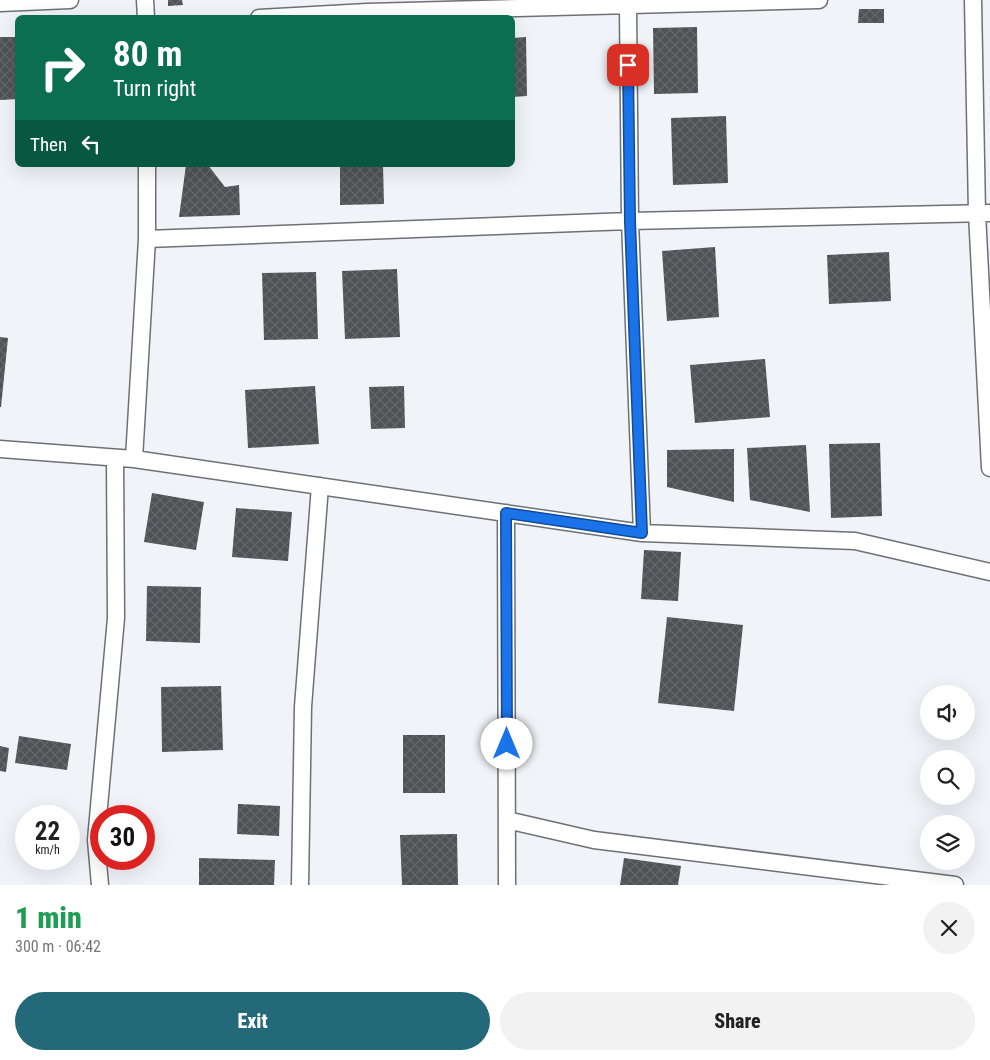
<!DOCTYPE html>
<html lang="en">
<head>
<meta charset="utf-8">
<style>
  body { margin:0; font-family:"Roboto Condensed",sans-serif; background:#f2f2f2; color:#222; height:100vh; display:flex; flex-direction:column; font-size:19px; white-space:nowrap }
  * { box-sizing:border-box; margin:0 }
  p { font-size:16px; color:#767676 }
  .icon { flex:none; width:28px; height:28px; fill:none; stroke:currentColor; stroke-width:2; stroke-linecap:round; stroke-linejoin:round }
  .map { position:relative; height:885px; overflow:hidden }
  .drawer { display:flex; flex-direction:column; background:#fff; flex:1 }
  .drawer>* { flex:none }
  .guide { position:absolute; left:15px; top:15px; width:500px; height:152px; border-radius:8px; box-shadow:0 5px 20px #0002; background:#0b6e4f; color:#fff; overflow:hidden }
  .fabs { position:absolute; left:920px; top:685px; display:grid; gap:10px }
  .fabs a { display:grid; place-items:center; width:55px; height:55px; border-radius:50%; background:#fff; box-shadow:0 5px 20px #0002; font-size:25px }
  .speed { position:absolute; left:15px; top:805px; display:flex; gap:10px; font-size:25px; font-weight:700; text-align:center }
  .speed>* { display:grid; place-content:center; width:65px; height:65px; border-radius:50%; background:#fff; box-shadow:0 5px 20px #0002; line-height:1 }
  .speed small { font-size:12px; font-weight:400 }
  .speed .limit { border:8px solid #d22; background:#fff; color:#111 }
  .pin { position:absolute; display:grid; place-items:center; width:42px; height:42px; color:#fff; margin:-21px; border-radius:10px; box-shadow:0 2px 8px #0006 }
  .me { position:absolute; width:55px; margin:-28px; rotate:0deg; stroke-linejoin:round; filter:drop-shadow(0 0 4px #0008) }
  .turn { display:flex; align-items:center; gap:18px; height:105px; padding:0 15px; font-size:22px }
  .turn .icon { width:65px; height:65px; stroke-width:2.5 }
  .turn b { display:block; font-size:35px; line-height:42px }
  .then { display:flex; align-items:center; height:48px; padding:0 15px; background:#0003; gap:10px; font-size:19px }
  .round { display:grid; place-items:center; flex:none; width:52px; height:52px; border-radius:26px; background:#f2f2f2 }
  .head { display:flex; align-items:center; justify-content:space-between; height:85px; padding:0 15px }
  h1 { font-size:30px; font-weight:800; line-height:38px; color:#1e9e55 }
  .button { display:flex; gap:10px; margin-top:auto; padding:10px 15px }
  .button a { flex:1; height:58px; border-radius:30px; background:#236979; color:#fff; font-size:20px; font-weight:800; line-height:58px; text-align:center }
  .button a+a { background:#f2f2f2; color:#222 }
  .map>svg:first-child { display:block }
  .building { fill:url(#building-cross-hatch) }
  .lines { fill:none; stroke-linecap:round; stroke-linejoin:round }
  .street-casing { stroke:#6d7074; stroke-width:19 }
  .street { stroke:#fff; stroke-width:16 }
  .route-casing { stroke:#114b97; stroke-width:12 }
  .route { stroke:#1a73e8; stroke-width:9 }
</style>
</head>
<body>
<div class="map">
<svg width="990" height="885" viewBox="0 0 990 885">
  <defs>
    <pattern id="building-cross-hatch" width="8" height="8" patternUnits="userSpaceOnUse" patternTransform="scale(1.25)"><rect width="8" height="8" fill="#505356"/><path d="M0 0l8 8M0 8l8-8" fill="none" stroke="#646769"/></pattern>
  </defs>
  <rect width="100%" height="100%" fill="#f0f4f8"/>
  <path class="building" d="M168,0H182L183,5L168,6Z
    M859,9H884V23H858Z
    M697,27L698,93L654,94L653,28Z
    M0,37H18V99L0,100Z
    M526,37L527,96L512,97V38Z
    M726,116L728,183L673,185L671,118Z
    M186,165H208L225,187L239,185L240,215L179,217Z
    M340,165H383L384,204L340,205Z
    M715,247L719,317L667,321L662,251Z
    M889,252L891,301L829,304L827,255Z
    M397,269L400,337L345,339L342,271Z
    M316,272L318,339L264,340L262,273Z
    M0,337L8,338L1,407H0Z
    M765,359L770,417L695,423L690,365Z
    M315,386L319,444L248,448L245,390Z
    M404,386L405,428L371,429L369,387Z
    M880,443L882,516L831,518L829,444Z
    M806,445L810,512L750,500L747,448Z
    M734,449V502L667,487V450Z
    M152,493L204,502L196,550L144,542Z
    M236,508L292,512L288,561L232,557Z
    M644,550L681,552L678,601L641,599Z
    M147,586L201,587L200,643L146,641Z
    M667,617L743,625L734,711L658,703Z
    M221,686L223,750L162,752L161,687Z
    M403,735H445V793H403Z
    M19,736L71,744L67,770L15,763Z
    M0,746L9,748L6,772L0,771Z
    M238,804L280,806L279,836L237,834Z
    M457,834L458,885H402L400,835Z
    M199,858L275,860L274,885H199Z
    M624,858L681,866L678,885H620Z"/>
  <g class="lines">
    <g class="street-casing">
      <path id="street" d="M145,0L146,18
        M973,0L977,213L990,468
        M0,3L70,0
        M628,6L630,221L642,533
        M259,18L367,12L819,0
        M147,239L630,221L990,213
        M0,449L134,459L642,533L855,541L990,572
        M134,459L147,239V165
        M506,513L507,885
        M507,820L594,840L955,885
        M100,885L96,840L116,618L115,458
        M300,885L303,707L320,486"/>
    </g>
    <use href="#street" class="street"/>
  </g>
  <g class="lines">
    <g class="route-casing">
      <path id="route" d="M507,744L506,513L642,533L630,221L628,65"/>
    </g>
    <use href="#route" class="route"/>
  </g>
</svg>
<div class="fabs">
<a><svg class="icon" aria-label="sound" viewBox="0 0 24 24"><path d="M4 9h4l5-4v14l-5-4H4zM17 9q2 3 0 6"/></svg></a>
<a><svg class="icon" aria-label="search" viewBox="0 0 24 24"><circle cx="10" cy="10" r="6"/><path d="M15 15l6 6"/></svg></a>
<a><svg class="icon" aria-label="layers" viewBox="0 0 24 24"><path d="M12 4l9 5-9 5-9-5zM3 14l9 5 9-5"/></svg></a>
</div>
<div class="speed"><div>22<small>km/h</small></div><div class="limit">30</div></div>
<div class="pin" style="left:628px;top:65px;background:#d93025"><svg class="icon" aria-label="arrive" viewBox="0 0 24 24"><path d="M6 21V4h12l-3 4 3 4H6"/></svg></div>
<svg class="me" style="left:507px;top:744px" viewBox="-20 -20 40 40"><circle r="19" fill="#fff"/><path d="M0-13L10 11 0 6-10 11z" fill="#1a73e8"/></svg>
<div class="guide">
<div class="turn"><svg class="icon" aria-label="right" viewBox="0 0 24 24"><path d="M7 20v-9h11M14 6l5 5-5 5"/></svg><div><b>80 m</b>Turn right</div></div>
<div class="then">Then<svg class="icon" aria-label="left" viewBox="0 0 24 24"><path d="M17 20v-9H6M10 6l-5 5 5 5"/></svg></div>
</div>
</div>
<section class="drawer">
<div class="head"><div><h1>1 min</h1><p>300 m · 06:42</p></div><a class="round"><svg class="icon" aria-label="close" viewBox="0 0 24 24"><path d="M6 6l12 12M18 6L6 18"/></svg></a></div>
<div class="button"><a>Exit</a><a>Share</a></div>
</section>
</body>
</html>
